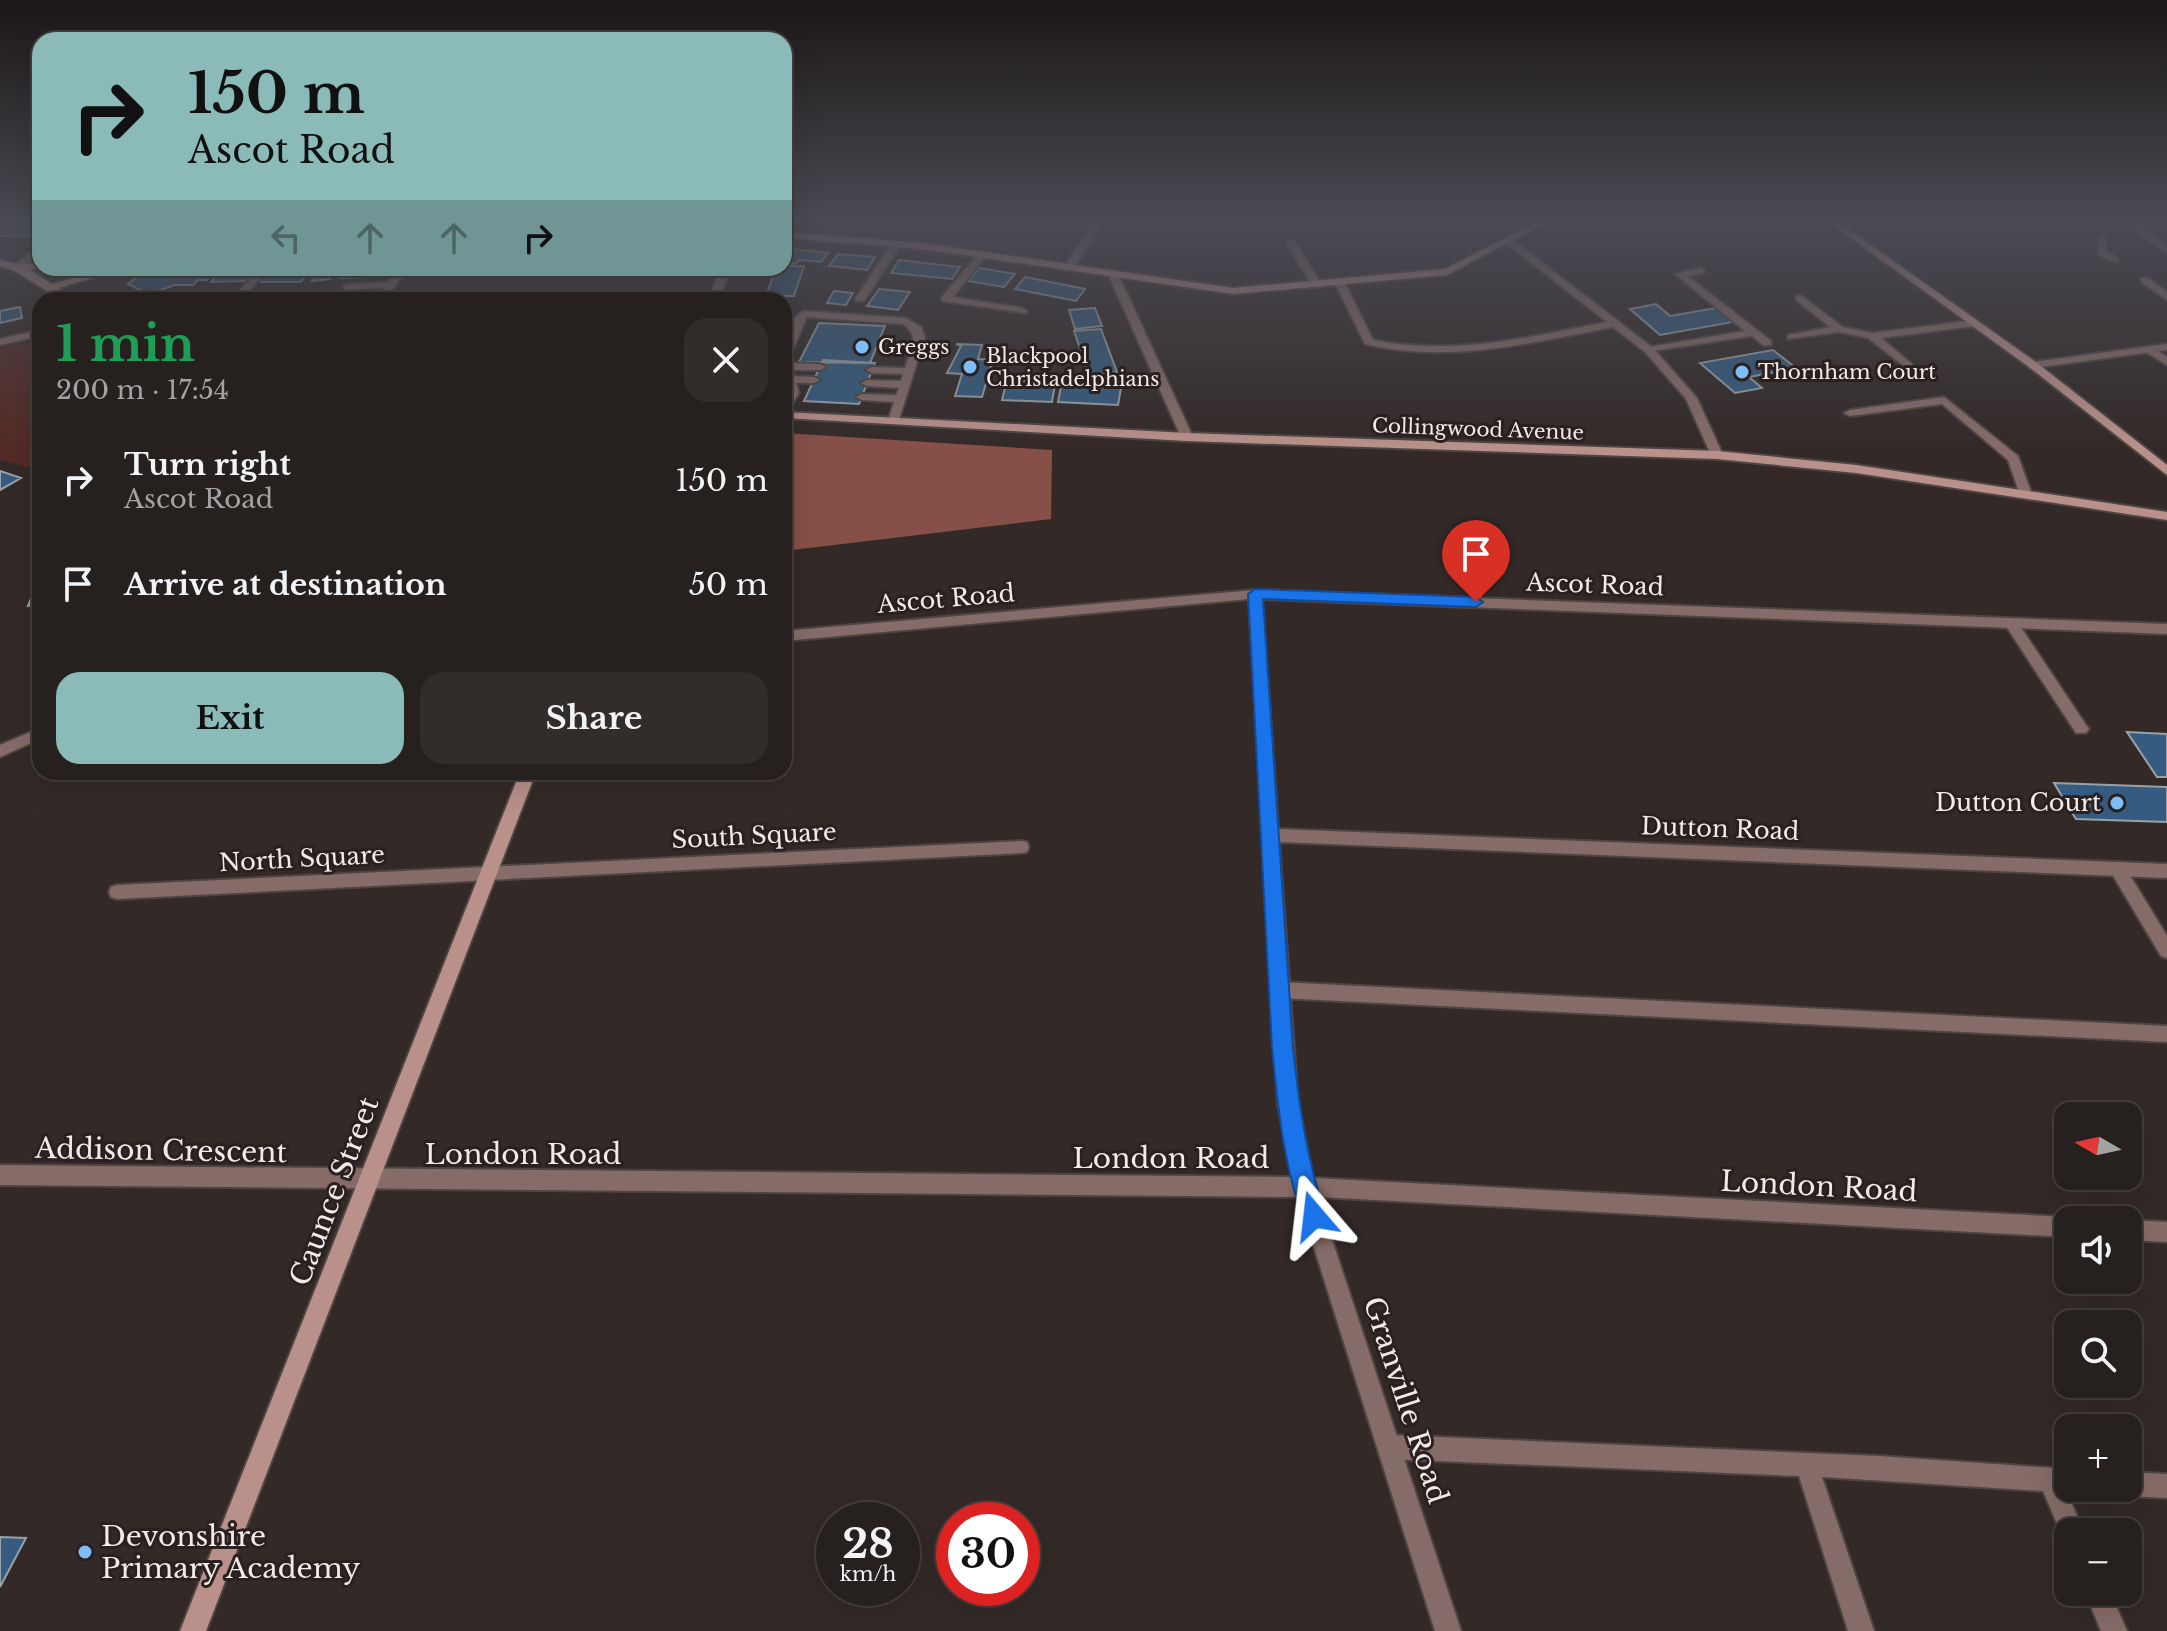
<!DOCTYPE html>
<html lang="en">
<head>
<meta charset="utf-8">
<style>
  body { margin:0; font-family:"Libre Baskerville",serif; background:#322d2b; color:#f1f3f6; height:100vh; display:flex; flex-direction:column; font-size:30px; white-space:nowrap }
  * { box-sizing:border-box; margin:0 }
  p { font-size:26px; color:#a4a3a4 }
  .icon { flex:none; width:44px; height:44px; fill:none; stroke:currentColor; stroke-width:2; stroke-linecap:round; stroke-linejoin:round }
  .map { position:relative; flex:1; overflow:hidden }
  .sheet { position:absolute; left:32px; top:292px; width:760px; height:488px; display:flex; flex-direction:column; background:#26201e; border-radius:24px; box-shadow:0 8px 32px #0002,0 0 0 2px #423e3c }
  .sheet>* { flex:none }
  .top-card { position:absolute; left:32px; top:32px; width:760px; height:244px; border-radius:24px; box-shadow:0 8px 32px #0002,0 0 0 2px #423e3c; background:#8bbbb9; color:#111; overflow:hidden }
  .needle { width:52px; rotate:279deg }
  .fabs { position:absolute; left:2054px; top:1102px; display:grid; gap:16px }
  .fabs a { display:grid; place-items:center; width:88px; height:88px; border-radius:16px; background:#26201e; box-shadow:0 8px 32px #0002,0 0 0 2px #423e3c; font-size:40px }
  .speed { position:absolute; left:816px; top:1502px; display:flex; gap:16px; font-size:40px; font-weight:700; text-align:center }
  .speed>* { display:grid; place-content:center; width:104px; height:104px; border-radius:50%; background:#26201e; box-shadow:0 8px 32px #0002,0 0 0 2px #423e3c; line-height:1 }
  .speed small { font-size:20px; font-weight:400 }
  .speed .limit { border:12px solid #d22; background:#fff; color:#111 }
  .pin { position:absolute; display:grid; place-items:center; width:68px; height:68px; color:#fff; margin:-82px -34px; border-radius:50% 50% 50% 0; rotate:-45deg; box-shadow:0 0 8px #0007 }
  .pin .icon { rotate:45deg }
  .me { position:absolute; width:88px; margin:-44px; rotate:343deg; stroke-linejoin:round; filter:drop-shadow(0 0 6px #0008) }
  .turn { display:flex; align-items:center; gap:28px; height:168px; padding:0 24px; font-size:36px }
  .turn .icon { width:104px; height:104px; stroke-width:2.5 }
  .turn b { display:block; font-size:56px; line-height:68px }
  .lanes { display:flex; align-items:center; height:76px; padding:0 24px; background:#0003; justify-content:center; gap:40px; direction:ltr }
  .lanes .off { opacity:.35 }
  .round { display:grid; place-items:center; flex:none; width:84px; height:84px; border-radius:24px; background:#322d2b }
  .summary { display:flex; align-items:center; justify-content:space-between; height:136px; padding:0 24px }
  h1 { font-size:48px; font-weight:700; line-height:60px; color:#1e9e55 }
  .cta { display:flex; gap:16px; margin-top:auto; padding:16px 24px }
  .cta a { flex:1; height:92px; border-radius:24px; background:#8bbbb9; color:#111; font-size:32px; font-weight:700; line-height:92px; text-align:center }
  .cta a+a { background:#322d2b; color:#f1f3f6 }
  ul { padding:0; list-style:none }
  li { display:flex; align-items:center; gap:24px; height:104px; padding:0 24px }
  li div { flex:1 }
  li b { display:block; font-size:30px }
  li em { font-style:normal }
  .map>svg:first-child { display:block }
  .green { fill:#532b26 }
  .forest { fill:#865048 }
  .building { fill:#355c80; stroke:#99a1a8; stroke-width:2 }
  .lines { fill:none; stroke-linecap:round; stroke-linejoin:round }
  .lane-casing { stroke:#4e4543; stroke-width:4 }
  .street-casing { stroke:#4e4543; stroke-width:4 }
  .secondary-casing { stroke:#4e4543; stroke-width:4 }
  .lane { fill:#866c68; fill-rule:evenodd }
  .street { fill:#866c68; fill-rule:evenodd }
  .secondary { fill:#b9908a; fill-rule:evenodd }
  .route { fill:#1a73e8; stroke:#114b97; stroke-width:2 }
  .poi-dot { fill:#7fbdf9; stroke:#29201f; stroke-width:3 }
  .labels { text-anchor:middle; stroke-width:6; stroke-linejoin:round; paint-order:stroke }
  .far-poi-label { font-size:20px; fill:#f1eae9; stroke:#29201f; text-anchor:start }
  .far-street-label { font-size:20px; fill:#f1eae9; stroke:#29201f }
  .street-label { font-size:24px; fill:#f1eae9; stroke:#29201f }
  .poi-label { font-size:24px; fill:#f1eae9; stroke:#29201f; text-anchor:end }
  .near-street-label { font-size:28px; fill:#f1eae9; stroke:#29201f }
  .near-poi-label { font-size:28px; fill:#f1eae9; stroke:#29201f; text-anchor:start }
</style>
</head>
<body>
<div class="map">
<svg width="2167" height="1631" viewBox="0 0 2167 1631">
  <rect width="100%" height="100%" fill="#332a28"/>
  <path class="green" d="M40,340V470L0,460V348Z"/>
  <path class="forest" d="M784,433L1052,450L1051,519L784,551Z"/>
  <path class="building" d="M40,221L37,235L0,236V231L10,222Z
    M784,248L828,253L821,262L799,260L796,264L784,263Z
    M838,254L875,257L867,270L829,266Z
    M899,260L960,267L952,279L891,273Z
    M784,266H804L794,296H766L776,268Z
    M257,268L247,281L211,282L222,269Z
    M269,268H376L370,277L341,278L345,273L333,274L330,279L312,281L315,276L305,277L301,282H258Z
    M979,268L1015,274L1004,287L968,281Z
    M215,271L207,280H198L193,285H175L148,294L128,284L139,275Z
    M1025,277L1085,289L1076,301L1015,289Z
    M879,289L910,292L898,310L867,306Z
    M834,291L853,293L846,305L827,303Z
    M1656,304L1670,316L1716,308L1733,322L1660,335L1630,309Z
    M20,307L22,318L0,323V311Z
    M1095,308L1102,326L1075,329L1069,310Z
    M819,323L885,326L870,363L799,362Z
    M1101,329L1117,372L1089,375L1074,331Z
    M956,344L982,345L978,359L993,360L982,397L955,396L962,374L947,373L961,346Z
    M1773,350L1796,368L1749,377L1762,388L1735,393L1700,363Z
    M823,360L875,363L859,404L804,401Z
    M1007,379L1055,384L1052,402L1002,400Z
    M1061,386L1121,388L1118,405L1058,402Z
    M0,471L21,478L0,490Z
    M40,573V604L28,606L39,578Z
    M2127,732L2167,734V777H2157Z
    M2054,783L2167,787V822L2076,819Z
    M0,1537L26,1538L0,1587Z"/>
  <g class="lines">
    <g class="lane-casing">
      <path id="lane" d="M2126,219H2136L2154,237L2167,245V252L2148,241Z
        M2099,236H2105L2106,251L2118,258V262H2112L2098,254Z
        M893,242L901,244L864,301H856L855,299Z
        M982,252L987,255L953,297L1022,308L1027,311L1026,313L942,301V297L979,253Z
        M259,268H269L242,300H232Z
        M1700,268L1705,271L1704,273L1688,276L1771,341V345H1763L1752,336L1645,352V348L1649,347L1745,331L1675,274Z
        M391,282L395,283V287L347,290L342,287L347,284Z
        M714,294L718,295V299L545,300L550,297Z
        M803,311L906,318L921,327L925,337L898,423L888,421L894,402L862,400L856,397L862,394L896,395L899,388L867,386L861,383L867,380L901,381L903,374L872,373L866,370L872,367L905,368C911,349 921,337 903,324L807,317L790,356L792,363L820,364L826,367L820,370H793L795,376L814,377L820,380L814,383H796L799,393L788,411L784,412V399L787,393C782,369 780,325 803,311Z
        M2146,348H2154L2167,357V365L2146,352Z
        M1944,397L2018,456L2032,495L2030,498H2022L2020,495L2008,460L1942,404L1850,416L1844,413L1850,410Z
        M2011,618L2016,620L2086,725L2089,729L2086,733H2076L2004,623Z
        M2117,862L2123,864L2167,936V958L2161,956L2109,869L2111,864Z
        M1279,982L2167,1026V1042L1279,998L1273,995L1270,990L1273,985Z
        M1390,1435L1879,1456L2068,1469V1488H2077L2067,1493L2084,1532H2068V1542L2064,1540L2043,1491L1822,1477L1874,1631H1848L1799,1476L1390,1459L1382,1455L1378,1447L1382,1439Z
        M2128,1472L2167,1474V1498L2128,1496L2120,1492L2118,1488H2128Z
        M2085,1592H2110L2127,1631H2101Z"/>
    </g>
    <g class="street-casing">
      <path id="street" d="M1091,219H1101L1096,234L1072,270H1064L1063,268L1086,234Z
        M1288,240H1294L1322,285L1321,287H1313L1286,242Z
        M1507,240H1513L1653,348L1697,398L1723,455L1721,458L1717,459L1711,455L1686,399L1645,352L1613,327C1530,343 1450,364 1365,344L1335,283L1340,280L1345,283L1373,340C1453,356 1529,337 1607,322L1507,244Z
        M40,244V252L22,269H14V265Z
        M399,268H409L384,300H374Z
        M721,268H731L718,300H708Z
        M1110,274L1119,276L1193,437L1191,440H1183L1181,437L1109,276Z
        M2141,278H2149L2167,292V300L2141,282Z
        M1800,295L1843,327L1872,333L1975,320L1980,323L1975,326L1881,338L1913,365V369L1909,370L1868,338L1839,332L1788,339V335L1830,327L1796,300V296Z
        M40,330V336L0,345V339Z
        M2167,344V350L2033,368L2027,365L2033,362Z
        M1255,590L2167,624V634L1262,599L1278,829L2167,864V878L1279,842L1298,1104L1313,1178L2068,1217L2075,1220H2068V1237L1318,1197L1461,1631H1435L1298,1197L0,1185V1165L1293,1177L1278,1104L1249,599L784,641V631Z
        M40,728V739L0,757V745Z
        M1021,841L1027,842L1029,847L1027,852L1021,853L117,899L111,897L109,892L111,887L117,885Z
        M2128,1220L2167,1222V1242L2128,1240Z"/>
    </g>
    <g class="secondary-casing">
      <path id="secondary" d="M1542,219H1553L1447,275L1233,294L922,249L784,238V232L922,243L1233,288L1445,269Z
        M1825,219H1834L2037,363L2167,465V475L2029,367Z
        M0,260L18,264L40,263V268H44L29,269L52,284L109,268H125L59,288L76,300C48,300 27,272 0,266Z
        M784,412L1187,433L1717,451L1856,465L2167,512V520L1856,473L1717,459L1187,441L784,418Z
        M520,772H536L206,1631H180Z"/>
    </g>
    <use href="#lane" class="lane"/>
    <use href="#street" class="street"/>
    <use href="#secondary" class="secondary"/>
  </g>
  <linearGradient id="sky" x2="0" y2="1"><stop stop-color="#1c1716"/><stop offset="0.49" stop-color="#4a4a53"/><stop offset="1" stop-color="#4a4a53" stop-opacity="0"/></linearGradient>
  <rect width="2167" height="447" fill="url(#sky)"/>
  <path class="route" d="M1255,589L1476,597L1483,602L1476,607L1263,599L1293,1048C1299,1105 1307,1161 1326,1216L1322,1224L1314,1227L1306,1224C1283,1169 1278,1106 1272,1048L1248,594Z"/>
  <g class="poi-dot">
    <circle cx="862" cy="347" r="8"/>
    <circle cx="970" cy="367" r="8"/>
    <circle cx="1742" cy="372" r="8"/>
    <circle cx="2117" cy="803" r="8"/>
    <circle cx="85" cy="1552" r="8"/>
  </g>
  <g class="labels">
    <g class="far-poi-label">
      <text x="878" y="354">Greggs</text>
      <text x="986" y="363">Blackpool<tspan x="986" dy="23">Christadelphians</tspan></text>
      <text x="1758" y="379">Thornham Court</text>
    </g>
    <g class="far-street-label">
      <text transform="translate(1478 429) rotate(2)" y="7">Collingwood Avenue</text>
    </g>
    <g class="street-label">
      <text transform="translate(1595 585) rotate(2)" y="8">Ascot Road</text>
      <text transform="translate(946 599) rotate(-5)" y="8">Ascot Road</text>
      <text transform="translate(1720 829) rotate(2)" y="8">Dutton Road</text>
      <text transform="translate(754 836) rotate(-3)" y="8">South Square</text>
      <text transform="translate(302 859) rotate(-3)" y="8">North Square</text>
    </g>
    <g class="poi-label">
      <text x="2101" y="811">Dutton Court</text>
    </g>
    <g class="near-street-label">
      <text transform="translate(161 1150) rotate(1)" y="10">Addison Crescent</text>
      <text x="523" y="1164">London Road</text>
      <text x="1171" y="1168">London Road</text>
      <text transform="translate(1819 1186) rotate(3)" y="10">London Road</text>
      <text transform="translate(334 1191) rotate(-69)" y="10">Caunce Street</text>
      <text transform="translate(1406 1400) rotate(72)" y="10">Granville Road</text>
    </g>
    <g class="near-poi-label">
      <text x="101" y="1546">Devonshire<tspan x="101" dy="32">Primary Academy</tspan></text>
    </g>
  </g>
</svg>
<div class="fabs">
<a><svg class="needle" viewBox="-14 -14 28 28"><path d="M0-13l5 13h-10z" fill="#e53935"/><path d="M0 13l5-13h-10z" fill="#a4a3a4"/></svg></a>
<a><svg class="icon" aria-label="sound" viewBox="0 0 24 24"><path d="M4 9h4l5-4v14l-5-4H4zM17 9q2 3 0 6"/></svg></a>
<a><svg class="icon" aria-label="search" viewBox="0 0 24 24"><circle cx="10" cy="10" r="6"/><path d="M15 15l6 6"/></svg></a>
<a>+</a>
<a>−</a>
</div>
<div class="speed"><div>28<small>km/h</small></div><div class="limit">30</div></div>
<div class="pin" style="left:1476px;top:602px;background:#d93025"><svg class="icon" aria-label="arrive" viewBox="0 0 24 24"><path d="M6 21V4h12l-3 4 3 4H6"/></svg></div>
<svg class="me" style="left:1314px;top:1216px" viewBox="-20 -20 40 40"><path d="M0-17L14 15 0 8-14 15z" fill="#1a73e8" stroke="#fff" stroke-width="4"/></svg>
<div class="top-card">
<div class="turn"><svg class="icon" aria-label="right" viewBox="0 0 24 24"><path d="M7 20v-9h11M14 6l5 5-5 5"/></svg><div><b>150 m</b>Ascot Road</div></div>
<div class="lanes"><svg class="icon off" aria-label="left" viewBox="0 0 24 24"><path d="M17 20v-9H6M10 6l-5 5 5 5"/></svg><svg class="icon off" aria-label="ahead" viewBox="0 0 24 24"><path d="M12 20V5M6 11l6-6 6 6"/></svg><svg class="icon off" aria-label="ahead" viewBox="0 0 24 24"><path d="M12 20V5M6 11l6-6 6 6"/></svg><svg class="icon" aria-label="right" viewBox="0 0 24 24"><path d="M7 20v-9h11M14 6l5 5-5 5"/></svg></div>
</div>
<section class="sheet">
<div class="summary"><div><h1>1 min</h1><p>200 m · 17:54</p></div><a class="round"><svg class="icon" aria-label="close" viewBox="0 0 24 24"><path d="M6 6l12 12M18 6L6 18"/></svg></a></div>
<ul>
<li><svg class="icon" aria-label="right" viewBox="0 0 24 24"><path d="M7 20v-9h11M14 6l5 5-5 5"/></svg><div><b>Turn right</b><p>Ascot Road</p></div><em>150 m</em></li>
<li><svg class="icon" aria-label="arrive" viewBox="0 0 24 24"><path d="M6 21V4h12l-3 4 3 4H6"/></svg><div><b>Arrive at destination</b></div><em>50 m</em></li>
</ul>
<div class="cta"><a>Exit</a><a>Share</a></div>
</section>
</div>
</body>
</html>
